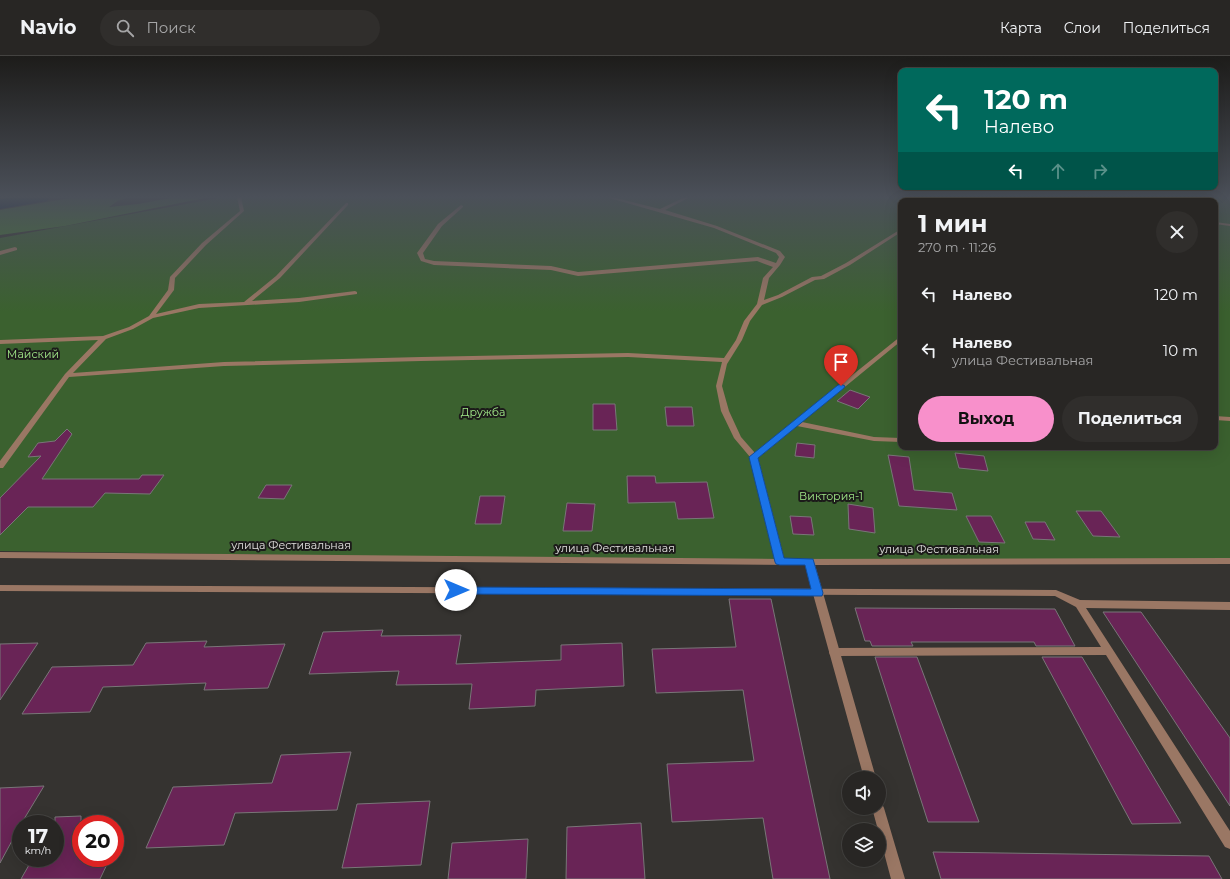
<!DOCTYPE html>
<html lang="ru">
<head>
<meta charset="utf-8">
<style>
  body { margin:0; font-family:Montserrat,sans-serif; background:#302e2c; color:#f1f3f6; height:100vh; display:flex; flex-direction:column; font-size:15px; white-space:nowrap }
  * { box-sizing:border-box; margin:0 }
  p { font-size:13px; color:#a5a5a6 }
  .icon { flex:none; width:22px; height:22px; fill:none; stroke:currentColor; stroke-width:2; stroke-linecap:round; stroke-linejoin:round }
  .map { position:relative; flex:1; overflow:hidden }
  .drawer { position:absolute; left:898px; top:142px; width:320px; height:252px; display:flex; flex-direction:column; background:#282624; border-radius:8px; box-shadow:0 4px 16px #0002,0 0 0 1px #444341 }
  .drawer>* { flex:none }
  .hud { position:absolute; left:898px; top:12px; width:320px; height:122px; border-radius:8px; box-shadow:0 4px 16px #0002,0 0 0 1px #444341; background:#00695c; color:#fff; overflow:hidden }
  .tools { position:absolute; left:842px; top:715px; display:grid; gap:8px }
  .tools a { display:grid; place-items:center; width:44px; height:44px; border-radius:50%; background:#282624; box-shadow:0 4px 16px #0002,0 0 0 1px #444341; font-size:20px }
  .speed { position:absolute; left:12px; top:759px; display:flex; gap:8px; font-size:20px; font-weight:700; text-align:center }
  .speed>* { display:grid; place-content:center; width:52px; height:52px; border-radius:50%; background:#282624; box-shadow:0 4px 16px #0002,0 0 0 1px #444341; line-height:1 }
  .speed small { font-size:10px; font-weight:400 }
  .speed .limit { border:6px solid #d22; background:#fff; color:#111 }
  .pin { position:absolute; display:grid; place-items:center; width:34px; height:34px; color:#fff; margin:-41px -17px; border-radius:50% 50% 50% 0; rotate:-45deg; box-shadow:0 0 4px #0007 }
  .pin .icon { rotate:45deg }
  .me { position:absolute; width:44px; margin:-22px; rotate:90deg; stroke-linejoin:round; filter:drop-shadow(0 0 3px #0008) }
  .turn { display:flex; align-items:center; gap:14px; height:84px; padding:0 20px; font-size:18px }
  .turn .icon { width:52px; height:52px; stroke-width:2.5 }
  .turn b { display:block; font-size:28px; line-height:34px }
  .lanes { display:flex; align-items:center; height:38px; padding:0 20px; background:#0003; justify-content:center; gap:20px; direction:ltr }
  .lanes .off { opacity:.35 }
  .round { display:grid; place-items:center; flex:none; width:42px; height:42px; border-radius:21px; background:#302e2c }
  .summary { display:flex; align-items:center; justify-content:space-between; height:68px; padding:0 20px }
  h1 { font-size:24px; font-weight:700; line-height:30px }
  .button { display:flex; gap:8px; margin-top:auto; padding:8px 20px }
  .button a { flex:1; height:46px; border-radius:24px; background:#f890cb; color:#111; font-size:16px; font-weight:700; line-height:46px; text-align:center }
  .button a+a { background:#302e2c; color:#f1f3f6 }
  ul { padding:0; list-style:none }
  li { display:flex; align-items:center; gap:12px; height:56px; padding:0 20px }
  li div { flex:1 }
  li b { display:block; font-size:15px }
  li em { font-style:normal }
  header { display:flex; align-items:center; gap:24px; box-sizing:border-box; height:56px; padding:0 20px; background:#282624; border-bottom:1px solid #444341 }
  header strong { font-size:19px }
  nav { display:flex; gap:22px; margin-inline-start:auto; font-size:14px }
  .search { width:280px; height:36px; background:#302e2c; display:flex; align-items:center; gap:10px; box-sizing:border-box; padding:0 14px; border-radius:22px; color:#a5a5a6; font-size:15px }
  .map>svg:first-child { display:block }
  .green { fill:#3b612f; fill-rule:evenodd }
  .forest { fill:#447832 }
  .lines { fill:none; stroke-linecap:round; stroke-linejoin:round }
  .river { fill:#001543; fill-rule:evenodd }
  .building { fill:#692456; stroke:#797678 }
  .service { fill:#9a7764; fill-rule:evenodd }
  .minor { fill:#9a7764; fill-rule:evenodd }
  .route { fill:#1a73e8; stroke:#114b97 }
  .labels { text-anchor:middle; stroke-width:4; stroke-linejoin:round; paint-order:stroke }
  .park-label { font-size:11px; fill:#a0e888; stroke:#1c1b1a }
  .street-label { font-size:11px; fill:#e2e1df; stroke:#1c1b1a }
</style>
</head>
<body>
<header>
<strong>Navio</strong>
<div class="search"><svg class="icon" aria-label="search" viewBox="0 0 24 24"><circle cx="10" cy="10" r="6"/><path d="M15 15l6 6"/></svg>Поиск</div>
<nav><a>Карта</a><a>Слои</a><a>Поделиться</a></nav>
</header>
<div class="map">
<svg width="1230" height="823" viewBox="0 0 1230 823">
  <rect width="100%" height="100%" fill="#353330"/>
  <path class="green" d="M224,141H1230V505L780,506L0,495V182ZM901,145H1215V391H901Z"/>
  <path class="forest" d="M76,141H131L119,144L109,151L138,148L176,141H210L65,170L0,179V154Z"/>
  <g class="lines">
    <path class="river" d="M12,141H50L47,145L41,146L0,153V143Z"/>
  </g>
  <path class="building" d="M850,334L870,341L858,353L837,345Z
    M593,348H615L617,374H593Z
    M665,351H692L694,370H667Z
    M67,373L72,378L42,423H139L142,419H164L150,438L105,437L93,451H28L0,479V442L41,400L28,401L38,387L55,385Z
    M797,387L815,389L814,402L795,400Z
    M955,397L984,400L988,415L959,412Z
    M888,399L909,401L914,434L952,437L957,454L899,450Z
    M627,420H655L656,427L707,426L714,462L678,463L675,446L628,447Z
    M266,429H292L284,443L258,442Z
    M480,440H505L501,468H475Z
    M567,447L595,448L592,475H563Z
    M848,448L873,452L875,477L849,473Z
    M1076,455H1101L1120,481L1093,480Z
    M790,460L811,461L814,479L793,478Z
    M966,460H991L1005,487L979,486Z
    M1025,466H1045L1055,484L1033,483Z
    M729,543H771L830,823H773L763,762L672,766L667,708L754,705L743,634L656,637L652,593L736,591Z
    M855,552L1055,553L1075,590H1036L1034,586H911L913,590H872L870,585H865Z
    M1103,556H1141L1230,682V750Z
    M383,574L381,580L461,579L456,608L561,604V589L622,587L624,630L536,634L535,650L469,653L472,628L396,629L399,615L309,618L323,576Z
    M207,585L204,591L285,588L268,632L204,634L206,627L103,631L90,656L22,658L52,611L133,609L146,587Z
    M38,587L0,644V588Z
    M875,601H917L979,766H928Z
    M1042,601H1082L1181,767L1132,768Z
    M351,696L337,754L235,757L224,789L146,792L173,731L272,727L281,699Z
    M44,730L21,768L0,807V732Z
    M430,745L421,809L342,812L357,748Z
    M81,760V802H110L100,823H21L33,802H55V761Z
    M641,767L645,823H566L567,771Z
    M528,783L526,823H448L452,787Z
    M933,796L1209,800L1222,823H941Z"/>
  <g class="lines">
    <path class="service" d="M237,141H241L244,155L206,189L175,222L174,234L156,258L199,248L244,246L276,220L346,147H348V149L280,222L252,245L299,242L355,235L357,236V238L299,246L199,252L153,262L133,273L106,283L73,317L224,306L421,301L628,297L724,302L736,284L744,265L757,248L763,222L773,211L757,205L578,220L551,214L434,209L421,205L417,197L438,168L461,149L463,150V151L442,170L423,197L425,203L434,205L551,210L578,216L758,201L776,207L779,201L776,197L714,172L606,141H612L660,153L685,141H690L665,154L717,170L780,195L785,201L780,209L769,222L764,244L778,239L812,221L821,220L846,207L901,173V176L850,209L824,223L815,224L782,241L762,249L750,265L742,284L727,308L722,330L729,355L741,381L755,397L901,280V285L802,366L874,381L901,382V386L874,385L797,370L758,402L785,506L783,508H777L775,506L750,401L734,382L721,355L716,330L722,306L628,301L421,305L224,310L69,321L3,412H0V405L65,318L98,284L0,288V284L103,280L129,271L149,260L168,234L170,221L202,187L240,155Z
      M956,141H961L955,145H949Z
      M1085,141H1090L1084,145H1078Z
      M1123,141H1135L1163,144L1165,145L1125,142Z
      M1200,141H1204L1200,145H1195Z
      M1215,166L1230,168V170L1215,168Z
      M15,191L17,192V194L0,199V195Z
      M1215,360L1230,361V365L1215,364Z
      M0,529L1056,534L1080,544L1230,546V554L1086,552L1230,775V793L1225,791L1106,599L834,600L830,599L829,596L830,593L834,592L1101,591L1076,551L1055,540L0,535Z"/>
    <path class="minor" d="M0,496L780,503L1230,502V508L815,509L876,722H864L805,509L0,502Z
      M879,747L882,748L884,752L905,823H891L879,778V774H878L872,752H879Z"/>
  </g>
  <linearGradient id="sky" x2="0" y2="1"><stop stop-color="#1d1c1a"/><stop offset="0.55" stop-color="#4b5059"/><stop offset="1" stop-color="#4b5059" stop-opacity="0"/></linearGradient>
  <rect width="1230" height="256" fill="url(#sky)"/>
  <path class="route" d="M841,328L845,330L844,332L758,402L784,502L813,503L823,537L822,540L456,538L452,537L451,534L452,532L456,531L811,533L805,509H780L776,508L775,506L749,401L838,329Z"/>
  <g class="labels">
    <g class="park-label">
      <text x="33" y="302">Майский</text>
      <text x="483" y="360">Дружба</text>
      <text x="831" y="444">Виктория-1</text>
    </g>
    <g class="street-label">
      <text x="291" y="493">улица Фестивальная</text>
      <text x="615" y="496">улица Фестивальная</text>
      <text x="939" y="497">улица Фестивальная</text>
    </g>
  </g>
</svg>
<div class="tools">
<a><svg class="icon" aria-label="sound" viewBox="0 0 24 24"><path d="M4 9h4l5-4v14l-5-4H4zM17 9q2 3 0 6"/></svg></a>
<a><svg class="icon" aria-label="layers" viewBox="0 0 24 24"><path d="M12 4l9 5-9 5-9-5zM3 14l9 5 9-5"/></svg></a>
</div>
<div class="speed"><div>17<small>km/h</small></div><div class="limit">20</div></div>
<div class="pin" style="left:841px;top:330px;background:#d93025"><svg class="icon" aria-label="arrive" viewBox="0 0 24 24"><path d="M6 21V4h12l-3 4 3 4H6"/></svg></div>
<svg class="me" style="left:456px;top:534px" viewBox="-20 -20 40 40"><circle r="19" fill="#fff"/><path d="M0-13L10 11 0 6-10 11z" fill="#1a73e8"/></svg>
<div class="hud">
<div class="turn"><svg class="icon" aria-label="left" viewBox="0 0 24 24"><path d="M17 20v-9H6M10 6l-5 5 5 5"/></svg><div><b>120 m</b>Налево</div></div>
<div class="lanes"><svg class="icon" aria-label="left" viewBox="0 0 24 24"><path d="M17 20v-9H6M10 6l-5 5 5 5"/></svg><svg class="icon off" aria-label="ahead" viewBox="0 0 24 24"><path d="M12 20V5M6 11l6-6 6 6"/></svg><svg class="icon off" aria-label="right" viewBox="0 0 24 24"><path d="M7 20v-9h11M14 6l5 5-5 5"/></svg></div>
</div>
<section class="drawer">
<div class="summary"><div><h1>1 мин</h1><p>270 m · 11:26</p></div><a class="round"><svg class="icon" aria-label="close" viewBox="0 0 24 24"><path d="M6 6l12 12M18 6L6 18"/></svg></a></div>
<ul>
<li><svg class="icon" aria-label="left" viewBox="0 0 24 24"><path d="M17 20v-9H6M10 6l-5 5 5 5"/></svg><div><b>Налево</b></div><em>120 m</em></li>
<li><svg class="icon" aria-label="left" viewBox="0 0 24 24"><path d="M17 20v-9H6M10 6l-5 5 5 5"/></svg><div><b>Налево</b><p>улица Фестивальная</p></div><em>10 m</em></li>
</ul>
<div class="button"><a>Выход</a><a>Поделиться</a></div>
</section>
</div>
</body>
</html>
